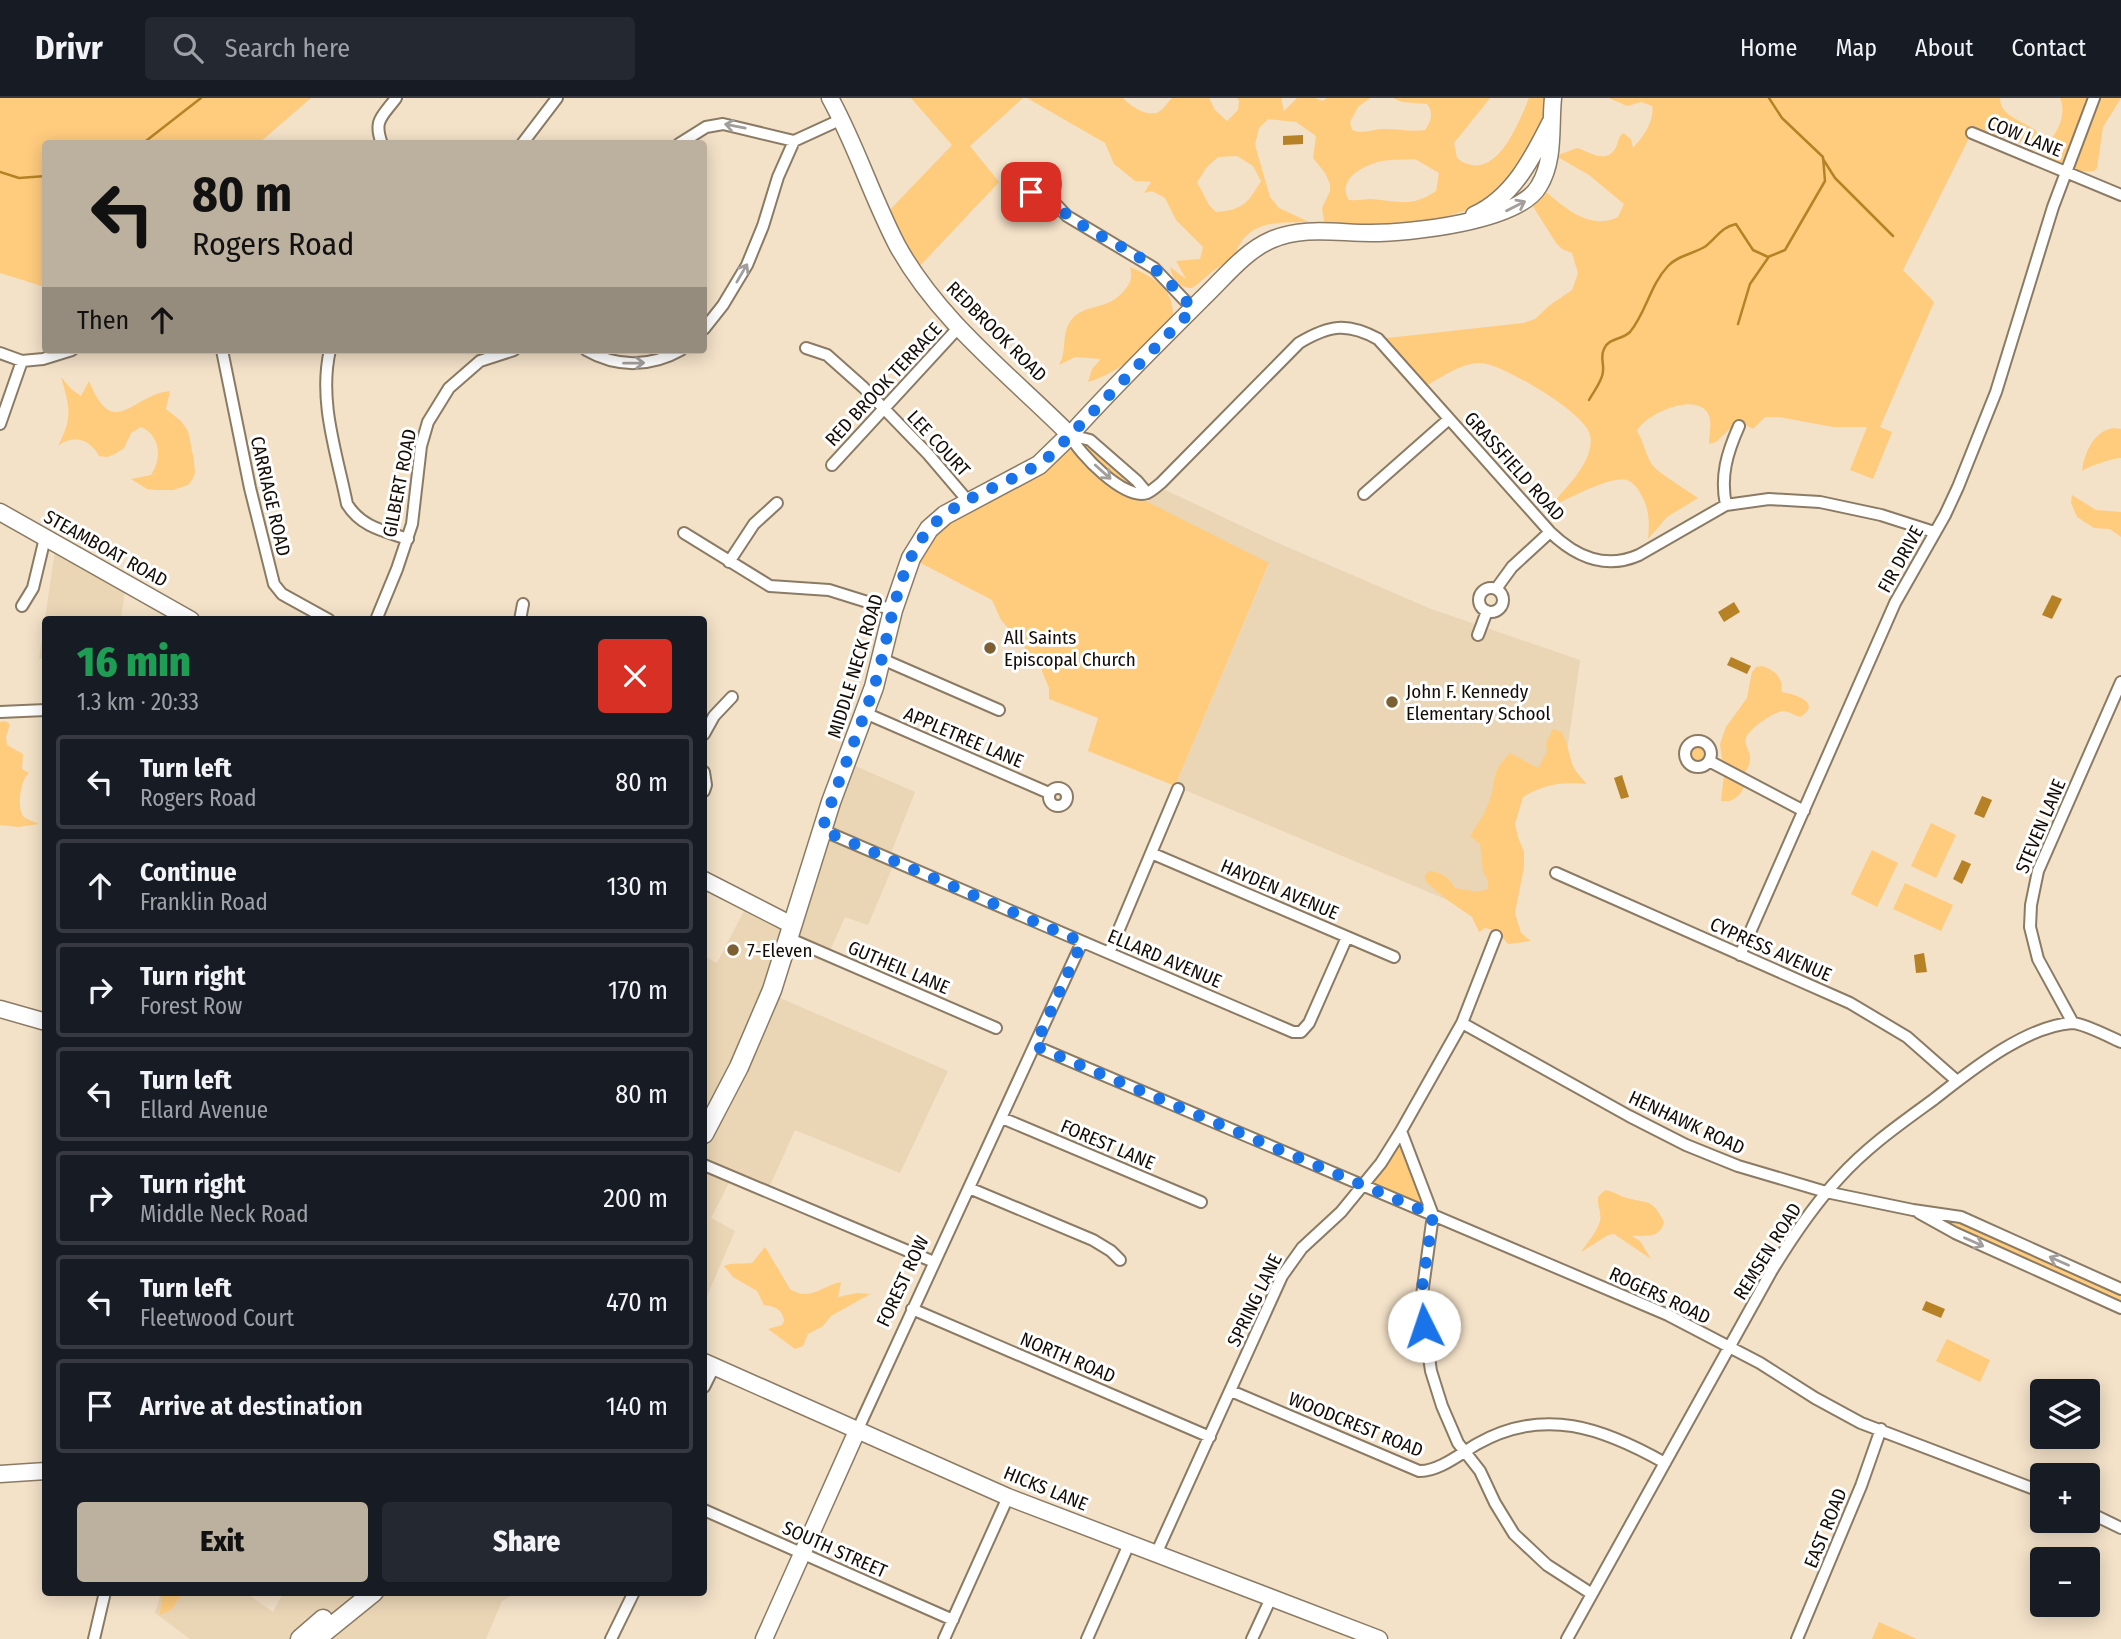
<!DOCTYPE html>
<html lang="en">
<head>
<meta charset="utf-8">
<style>
  body { margin:0; font-family:"Fira Sans Condensed",sans-serif; background:#242831; color:#f1f3f6; height:100vh; display:flex; flex-direction:column; font-size:26px; white-space:nowrap }
  * { box-sizing:border-box; margin:0 }
  p { font-size:23px; color:#9ea1a6 }
  .icon { flex:none; width:38px; height:38px; fill:none; stroke:currentColor; stroke-width:2; stroke-linecap:round; stroke-linejoin:round }
  .map { position:relative; flex:1; overflow:hidden }
  .details { position:absolute; left:42px; top:518px; width:665px; height:980px; display:flex; flex-direction:column; background:#171b24; border-radius:7px; box-shadow:0 4px 18px #0003 }
  .details>* { flex:none }
  .hud { position:absolute; left:42px; top:42px; width:665px; height:214px; border-radius:7px; box-shadow:0 4px 18px #0003; background:#bcb09e; color:#111; overflow:hidden }
  .tools { position:absolute; left:2030px; top:1281px; display:grid; gap:14px }
  .tools a { display:grid; place-items:center; width:70px; height:70px; border-radius:7px; background:#171b24; box-shadow:0 4px 18px #0003; font-size:35px }
  .pin { position:absolute; display:grid; place-items:center; width:60px; height:60px; color:#fff; margin:-30px; border-radius:14px; box-shadow:0 4px 10px #0006 }
  .me { position:absolute; width:77px; margin:-38px; rotate:356deg; stroke-linejoin:round; filter:drop-shadow(0 0 5px #0008) }
  .turn { display:flex; align-items:center; gap:24px; height:147px; padding:0 35px; font-size:32px }
  .turn .icon { width:91px; height:91px; stroke-width:2.5 }
  .turn b { display:block; font-size:49px; line-height:60px }
  .then { display:flex; align-items:center; height:66px; padding:0 35px; background:#0003; gap:14px; font-size:26px }
  .round { display:grid; place-items:center; flex:none; width:74px; height:74px; border-radius:7px; background:#242831 }
  .overview { display:flex; align-items:center; justify-content:space-between; height:119px; padding:0 35px }
  h1 { font-size:42px; font-weight:800; line-height:52px; color:#1e9e55 }
  .primary-button { display:flex; gap:14px; margin-top:auto; padding:14px 35px }
  .primary-button a { flex:1; height:80px; border-radius:7px; background:#bcb09e; color:#111; font-size:28px; font-weight:800; line-height:80px; text-align:center }
  .primary-button a+a { background:#242831; color:#f1f3f6 }
  ul { padding:0; list-style:none }
  li { display:flex; align-items:center; gap:21px; height:94px; margin:0 14px 10px; padding:0 21px; border:4px solid #363941; border-radius:7px }
  li div { flex:1 }
  li b { display:block; font-size:26px }
  li em { font-style:normal }
  header { display:flex; align-items:center; gap:42px; box-sizing:border-box; height:98px; padding:0 35px; background:#171b24; border-bottom:2px solid #363941 }
  header strong { font-size:33px }
  nav { display:flex; gap:38px; margin-inline-start:auto; font-size:24px }
  .search { width:490px; height:63px; background:#242831; display:flex; align-items:center; gap:18px; box-sizing:border-box; padding:0 24px; border-radius:7px; color:#9ea1a6; font-size:26px }
  .map>svg:first-child { display:block }
  .built { fill:#ead5b5 }
  .green { fill:#ffcc7e; fill-rule:evenodd }
  .water { fill:#b68225 }
  .lines { fill:none; stroke-linecap:round; stroke-linejoin:round }
  .stream { stroke:#b68225; stroke-width:2.5 }
  .street-casing { stroke:#8b7b64; stroke-width:14 }
  .secondary-casing { stroke:#8b7b64; stroke-width:19 }
  .primary-casing { stroke:#8b7b64; stroke-width:21 }
  .street { stroke:#fff; stroke-width:10 }
  .secondary { stroke:#fff; stroke-width:16 }
  .primary { stroke:#fff; stroke-width:18 }
  .oneway { stroke:#a19e9b }
  .route { stroke:#1a73e8; stroke-width:12; stroke-dasharray:0 21.6 }
  .poi-dot { fill:#7c5f32; stroke:#fff; stroke-width:2.5 }
  .labels { text-anchor:middle; stroke-width:6; stroke-linejoin:round; paint-order:stroke }
  .street-label { font-size:19px; fill:#130d05; stroke:#fff }
  .poi-label { font-size:19px; fill:#130d05; stroke:#fff; text-anchor:start }
</style>
</head>
<body>
<header>
<strong>Drivr</strong>
<div class="search"><svg class="icon" aria-label="search" viewBox="0 0 24 24"><circle cx="10" cy="10" r="6"/><path d="M15 15l6 6"/></svg>Search here</div>
<nav><a>Home</a><a>Map</a><a>About</a><a>Contact</a></nav>
</header>
<div class="map">
<svg width="2121" height="1541" viewBox="0 0 2121 1541">
  <rect width="100%" height="100%" fill="#f3e1c8"/>
  <path class="built" d="M1159,389L1278,445L1431,511L1580,562L1564,675L1520,676L1486,818L1175,688L1269,466L1133,397Z
    M56,446L126,485L121,521L46,522L45,561H39Z
    M846,664L915,694L889,760L895,763L868,827L845,819L828,857L788,841L771,896L948,973L900,1075L795,1032L767,1094L732,1079L711,1120L735,1133L704,1205V858L717,865L748,805L792,826Z
    M161,1495H246L273,1514L283,1495H517L502,1503L486,1541H190L155,1515Z"/>
  <path class="green" d="M0,0H311L259,45L46,46L45,189L0,175Z
    M911,0H1023L970,48L999,84L915,173L884,118L952,47Z
    M1027,0H1123C1130,8 1149,21 1160,13C1164,10 1168,4 1172,0H1209L1215,12L1227,23L1238,12L1239,3L1237,0H1281L1284,13L1297,0H1315L1323,3L1327,0H1370L1358,9L1350,24L1352,32C1365,37 1373,30 1386,31C1398,31 1412,34 1425,32C1431,25 1434,14 1427,6L1402,4L1393,0H1490L1454,45L1457,60C1494,89 1518,27 1529,0H1546L1547,17L1514,75L1496,96L1473,110L1445,119L1378,130L1327,126L1324,123L1322,110L1330,93V86L1325,75L1313,60L1316,38L1296,24L1268,21L1259,30L1255,47L1270,99L1279,110L1309,124C1276,125 1249,121 1235,156L1237,162C1221,162 1206,181 1192,190C1179,190 1173,182 1170,169L1186,181L1176,163L1200,161L1203,149L1176,122L1165,100L1152,93L1144,95L1151,84L1135,83L1114,66L1105,45ZM1237,58L1253,68L1261,83C1248,105 1243,112 1216,114L1209,107L1197,84L1207,69L1218,59ZM1415,61L1439,75L1436,93C1411,110 1399,103 1371,101C1363,101 1357,103 1349,102C1336,81 1364,67 1382,63C1392,61 1405,62 1415,61Z
    M1609,0H2000C2000,21 2029,23 2040,37L2041,45L2037,48L1988,36H1971L1903,172L1934,204L1880,329L1892,334L1873,381L1850,372L1867,329H1833L1779,319H1765L1753,331L1742,325H1736L1716,344L1709,346C1709,338 1712,324 1709,318C1699,292 1646,315 1637,333C1644,344 1645,357 1653,368C1660,376 1687,392 1698,400L1667,419L1648,441C1650,424 1649,408 1639,393C1636,388 1632,384 1627,382C1611,377 1566,402 1549,410C1564,391 1596,363 1590,337C1586,315 1502,266 1481,265C1461,264 1438,282 1422,290L1378,241L1523,225L1535,221L1550,207L1572,192L1578,175L1572,155L1562,151L1556,145L1529,102L1540,89C1561,106 1588,134 1618,119L1624,106L1589,77L1556,58L1577,50C1590,54 1605,66 1615,51C1619,45 1617,40 1623,35L1631,41L1633,50C1643,39 1655,23 1652,8L1641,4L1627,8Z
    M2060,0H2121L2103,29L2097,70L2094,73C2075,76 2053,63 2039,51C2055,42 2068,18 2060,0Z
    M1031 86a11 11 0 1 1 22 0a11 11 0 1 1-22 0Z
    M1130,169C1152,178 1173,190 1173,216C1162,244 1116,276 1088,284L1092,271L1101,261L1075,259L1059,267C1068,253 1060,235 1072,221C1087,204 1110,214 1127,189C1132,182 1132,177 1130,169Z
    M61,279L71,291L81,298L89,283C114,344 131,297 170,293L166,311L181,323L188,333L194,363L195,375L192,382L188,387L173,392H157L147,391L131,381L151,377C162,361 161,338 141,329L131,335L124,350L115,356L107,359L99,358C91,342 73,335 58,348C73,319 70,310 61,279Z
    M2113,330L2121,331V360C2113,360 2089,368 2082,373C2085,354 2093,334 2113,330Z
    M1070,337L1122,391L1269,465L1175,688L1088,653L1098,620L1049,601V590L1040,568L1001,522L992,502L911,460L920,445Z
    M1074,339L1090,345L1143,394L1110,378Z
    M2072,397L2096,412L2121,414V439L2110,431L2094,430L2077,419L2071,405Z
    M1762,568C1775,572 1784,580 1781,594C1793,595 1824,605 1800,619C1795,618 1790,614 1785,613C1776,612 1748,631 1746,640C1744,648 1751,654 1750,661C1749,674 1742,671 1745,687C1740,698 1733,705 1721,703L1724,677L1720,646L1726,629L1747,600L1752,574L1756,569Z
    M5,623L10,626L6,639L7,647L23,656L22,671L29,675C20,681 17,711 23,718C27,722 35,724 39,726L18,729L0,727V624Z
    M1553,631L1562,634C1567,644 1568,652 1571,662C1573,672 1581,679 1587,686C1564,683 1542,687 1523,699L1515,726L1518,739L1524,754V769L1515,815L1521,835L1531,843L1508,846L1497,833L1485,830L1479,834L1472,819L1446,801L1426,784L1425,777L1430,773C1442,774 1450,780 1455,790L1478,794L1488,791V783L1483,774L1480,746L1470,738C1476,728 1483,719 1487,709C1499,683 1487,678 1510,655L1538,670L1547,654L1546,645Z
    M1687 656a11 11 0 1 1 22 0a11 11 0 1 1-22 0Z
    M1931,725L1956,737L1936,780L1911,768Z
    M1872,752L1898,765L1877,809L1851,796Z
    M1905,785L1953,807L1941,833L1893,811Z
    M1400,1039L1429,1113L1366,1086Z
    M1606,1092C1614,1094 1620,1098 1627,1100C1649,1106 1652,1100 1664,1124C1660,1141 1646,1137 1632,1138L1640,1143L1651,1161L1614,1136L1608,1137L1581,1154C1587,1145 1597,1134 1600,1123C1603,1110 1590,1101 1606,1092Z
    M1913,1112L1961,1119L2121,1191V1210Z
    M765,1149L790,1191C809,1204 822,1188 841,1184L838,1199L857,1195L870,1196L831,1218L823,1228L808,1236L803,1248L795,1251L768,1231L782,1227L784,1223C783,1212 775,1208 764,1207L757,1193L733,1179L724,1168L730,1166L752,1165Z
    M1947,1241L1990,1262L1980,1284L1936,1263Z
    M162,1495H183L171,1512L160,1517Z
    M1879,1524L1917,1541H1872Z"/>
  <path class="water" d="M1303,37V46L1283,47V38Z
    M2052,497L2062,501L2052,521L2042,517Z
    M1734,504L1740,514L1724,524L1718,514Z
    M1731,559L1751,568L1747,576L1727,567Z
    M1622,677L1629,699L1621,701L1614,680Z
    M1982,698L1992,702L1984,720L1974,716Z
    M1962,762L1971,766L1962,786L1953,781Z
    M1924,855L1927,874L1916,875L1914,857Z
    M1926,1203L1945,1211L1941,1220L1922,1212Z"/>
  <g class="lines">
    <path class="stream" d="M142,46L201,0
      M1823,61L1835,80L1893,138
      M0,74L19,80L46,78
      M1738,226L1750,186L1768,160
      M1589,302C1594,293 1603,282 1603,273C1604,265 1600,259 1604,251C1608,240 1622,242 1630,234C1646,215 1650,187 1668,168C1678,157 1694,156 1706,148C1717,139 1722,129 1736,126L1753,152L1768,159L1785,152L1825,83L1823,59L1782,20L1769,0"/>
    <g class="street-casing">
      <path id="street" d="M1972,35L2121,97
        M382,46C373,22 382,19 396,0
        M522,46L557,0
        M679,46L706,29L723,26L794,43L842,21
        M1029 86a13 13 0 1 1 26 0a13 13 0 1 1-26 0Z
        M1048,98L1067,118L1154,170L1193,211
        M704,231L723,207L747,167L763,128L778,79L794,43
        M806,250L827,257L863,289L928,356L968,403
        M222,252L250,390L274,486L282,496L329,522
        M330,252C318,303 337,356 347,406C361,429 384,433 408,441
        M586,252C617,270 651,269 681,252
        M0,255L22,263L43,261L72,252
        M0,326L22,263
        M1070,337C1078,355 1125,403 1147,395C1152,393 1157,388 1161,385L1299,245C1329,227 1347,224 1378,241L1550,434C1576,459 1605,472 1639,457L1726,407L1769,401L1820,404L1881,417L1934,434
        M1070,337L1090,342L1137,383L1147,395
        M832,367L959,229
        M1364,396L1449,321
        M1726,407C1720,378 1727,355 1739,328
        M684,435L770,488L829,492L893,512
        M729,464L754,426L777,405
        M1479 502a12 12 0 1 1 24 0a12 12 0 1 1-24 0Z
        M1496,491L1512,469L1550,434
        M22,508L33,490L45,440
        M376,522L397,471L412,426L421,348L428,324L449,290L480,263L514,252
        M520,522L523,506
        M1478,537L1487,513
        M882,561L999,612
        M0,614L46,612
        M865,615L1049,695
        M704,636L714,618L732,599
        M1685 656a13 13 0 1 1 26 0a13 13 0 1 1-26 0Z
        M1709,663L1804,713
        M704,674L706,687L704,693
        M1049 699a9 9 0 1 1 18 0a9 9 0 1 1-18 0Z
        M822,732L1293,934H1301L1309,925L1347,839
        M1151,755L1394,859
        M1556,775L1850,905L1907,939L1957,983
        M788,840L996,930
        M1109,855L1178,691
        M1740,857L1895,505L1945,417L1958,389L1996,294L2053,109L2094,0
        M1462,925L1629,1018L1686,1047L1738,1068L1826,1094L1913,1112L1961,1119L2121,1191
        M2073,925L2038,861L2030,829L2031,807L2038,773L2121,584
        M1035,948L1668,1217L1760,1265L1815,1300L1861,1325L2042,1394
        M1002,1020L1201,1104
        M1401,1033L1433,1117L1421,1204L1431,1273L1442,1308L1458,1345L1480,1373L1495,1405L1514,1436L1547,1467L1592,1496
        M704,1067L934,1164
        M969,1090L1093,1142L1111,1153L1120,1162
        M1919,1115L1955,1135L2121,1210
        M912,1211L1210,1339
        M704,1289L714,1269
        M1231,1293L1419,1373C1438,1374 1460,1356 1477,1346C1544,1308 1603,1330 1665,1365
        M857,1333L1082,844
        M704,1412L953,1522
        M2088,1414L2121,1430
        M1156,1456L1282,1178L1302,1150L1341,1114L1381,1065L1401,1033L1462,925L1496,838
        M94,1541L105,1494
        M611,1541L634,1494
        M944,1541L1008,1399
        M1087,1541L1129,1446
        M1252,1541L1271,1500
        M1567,1541L1771,1174C1791,1141 1812,1109 1839,1080C1867,1049 1900,1026 1933,1002C1969,974 2025,928 2072,925C2083,925 2110,939 2121,944
        M1797,1541L1861,1388L1881,1331"/>
    </g>
    <g class="secondary-casing">
      <path id="secondary" d="M830,0C856,47 872,99 897,147C938,222 1010,277 1070,337C1113,289 1158,245 1203,200C1224,180 1245,153 1271,142C1303,128 1337,135 1371,135C1409,135 1519,124 1539,88C1555,62 1550,29 1553,0
        M1474,117C1512,100 1532,61 1550,25
        M0,414L191,522
        M704,782L792,827
        M0,911L46,924
        M704,1264L1008,1399L1379,1541
        M0,1376L46,1373
        M764,1541L857,1333"/>
    </g>
    <g class="primary-casing">
      <path id="primary" d="M704,1036L739,969L772,892L831,704L874,589L893,512L911,460L929,431L945,417L1039,367L1070,337
        M300,1541L323,1521
        M316,1541L374,1494"/>
    </g>
    <use href="#street" class="street"/>
    <use href="#secondary" class="secondary"/>
    <use href="#primary" class="primary"/>
  </g>
  <defs><path id="oneway-shaft" d="M-6 0H5M1.5-3L5.5 0L1.5 3" fill="none" stroke-width="1.6" stroke-linecap="round" stroke-linejoin="round" transform="scale(1.75)"/></defs>
  <g class="oneway">
    <use href="#oneway-shaft" transform="translate(735 28) rotate(-169)"/>
    <use href="#oneway-shaft" transform="translate(1516 108) rotate(-27)"/>
    <use href="#oneway-shaft" transform="translate(742 175) rotate(-60)"/>
    <use href="#oneway-shaft" transform="translate(634 265) rotate(-1)"/>
    <use href="#oneway-shaft" transform="translate(1103 374) rotate(42)"/>
    <use href="#oneway-shaft" transform="translate(1974 1144) rotate(24)"/>
    <use href="#oneway-shaft" transform="translate(2059 1163) rotate(-156)"/>
  </g>
  <g class="lines">
    <path class="route" d="M1031,94L1039,99L1048,98C1073,129 1110,140 1142,161C1162,175 1177,193 1193,211L1051,357C1016,385 969,394 936,424C894,464 891,539 873,592C857,639 837,685 822,732L1082,844L1035,948L1433,1117L1422,1190L1424,1228"/>
  </g>
  <g class="poi-dot">
    <circle cx="990" cy="550" r="7"/>
    <circle cx="1392" cy="604" r="7"/>
    <circle cx="733" cy="852" r="7"/>
  </g>
  <g class="labels">
    <g class="street-label">
      <text transform="translate(2025 38) rotate(22)" y="7">COW LANE</text>
      <text transform="translate(997 233) rotate(45)" y="7">REDBROOK ROAD</text>
      <text transform="translate(883 286) rotate(-47)" y="7">RED BROOK TERRACE</text>
      <text transform="translate(939 345) rotate(47)" y="7">LEE COURT</text>
      <text transform="translate(1515 368) rotate(48)" y="7">GRASSFIELD ROAD</text>
      <text transform="translate(399 385) rotate(-79)" y="7">GILBERT ROAD</text>
      <text transform="translate(271 398) rotate(77)" y="7">CARRIAGE ROAD</text>
      <text transform="translate(106 450) rotate(29)" y="7">STEAMBOAT ROAD</text>
      <text transform="translate(1900 461) rotate(-61)" y="7">FIR DRIVE</text>
      <text transform="translate(855 568) rotate(-73)" y="7">MIDDLE NECK ROAD</text>
      <text transform="translate(964 639) rotate(23)" y="7">APPLETREE LANE</text>
      <text transform="translate(2040 728) rotate(-67)" y="7">STEVEN LANE</text>
      <text transform="translate(1280 791) rotate(23)" y="7">HAYDEN AVENUE</text>
      <text transform="translate(1771 851) rotate(24)" y="7">CYPRESS AVENUE</text>
      <text transform="translate(1165 860) rotate(23)" y="7">ELLARD AVENUE</text>
      <text transform="translate(899 869) rotate(23)" y="7">GUTHEIL LANE</text>
      <text transform="translate(1687 1024) rotate(25)" y="7">HENHAWK ROAD</text>
      <text transform="translate(1108 1046) rotate(23)" y="7">FOREST LANE</text>
      <text transform="translate(1767 1153) rotate(-58)" y="7">REMSEN ROAD</text>
      <text transform="translate(902 1183) rotate(-65)" y="7">FOREST ROW</text>
      <text transform="translate(1660 1197) rotate(25)" y="7">ROGERS ROAD</text>
      <text transform="translate(1254 1202) rotate(-64)" y="7">SPRING LANE</text>
      <text transform="translate(1068 1259) rotate(23)" y="7">NORTH ROAD</text>
      <text transform="translate(1356 1326) rotate(22)" y="7">WOODCREST ROAD</text>
      <text transform="translate(1046 1390) rotate(22)" y="7">HICKS LANE</text>
      <text transform="translate(1825 1430) rotate(-68)" y="7">EAST ROAD</text>
      <text transform="translate(835 1451) rotate(24)" y="7">SOUTH STREET</text>
    </g>
    <g class="poi-label">
      <text x="1004" y="546">All Saints<tspan x="1004" dy="22">Episcopal Church</tspan></text>
      <text x="1406" y="600">John F. Kennedy<tspan x="1406" dy="22">Elementary School</tspan></text>
      <text x="747" y="859">7-Eleven</text>
    </g>
  </g>
</svg>
<div class="tools">
<a><svg class="icon" aria-label="layers" viewBox="0 0 24 24"><path d="M12 4l9 5-9 5-9-5zM3 14l9 5 9-5"/></svg></a>
<a>+</a>
<a>−</a>
</div>
<div class="pin" style="left:1031px;top:94px;background:#d93025"><svg class="icon" aria-label="arrive" viewBox="0 0 24 24"><path d="M6 21V4h12l-3 4 3 4H6"/></svg></div>
<svg class="me" style="left:1424px;top:1228px" viewBox="-20 -20 40 40"><circle r="19" fill="#fff"/><path d="M0-13L10 11 0 6-10 11z" fill="#1a73e8"/></svg>
<div class="hud">
<div class="turn"><svg class="icon" aria-label="left" viewBox="0 0 24 24"><path d="M17 20v-9H6M10 6l-5 5 5 5"/></svg><div><b>80 m</b>Rogers Road</div></div>
<div class="then">Then<svg class="icon" aria-label="ahead" viewBox="0 0 24 24"><path d="M12 20V5M6 11l6-6 6 6"/></svg></div>
</div>
<section class="details">
<div class="overview"><div><h1>16 min</h1><p>1.3 km · 20:33</p></div><a class="round" style="background:#d93025;color:#fff"><svg class="icon" aria-label="close" viewBox="0 0 24 24"><path d="M6 6l12 12M18 6L6 18"/></svg></a></div>
<ul>
<li><svg class="icon" aria-label="left" viewBox="0 0 24 24"><path d="M17 20v-9H6M10 6l-5 5 5 5"/></svg><div><b>Turn left</b><p>Rogers Road</p></div><em>80 m</em></li>
<li><svg class="icon" aria-label="ahead" viewBox="0 0 24 24"><path d="M12 20V5M6 11l6-6 6 6"/></svg><div><b>Continue</b><p>Franklin Road</p></div><em>130 m</em></li>
<li><svg class="icon" aria-label="right" viewBox="0 0 24 24"><path d="M7 20v-9h11M14 6l5 5-5 5"/></svg><div><b>Turn right</b><p>Forest Row</p></div><em>170 m</em></li>
<li><svg class="icon" aria-label="left" viewBox="0 0 24 24"><path d="M17 20v-9H6M10 6l-5 5 5 5"/></svg><div><b>Turn left</b><p>Ellard Avenue</p></div><em>80 m</em></li>
<li><svg class="icon" aria-label="right" viewBox="0 0 24 24"><path d="M7 20v-9h11M14 6l5 5-5 5"/></svg><div><b>Turn right</b><p>Middle Neck Road</p></div><em>200 m</em></li>
<li><svg class="icon" aria-label="left" viewBox="0 0 24 24"><path d="M17 20v-9H6M10 6l-5 5 5 5"/></svg><div><b>Turn left</b><p>Fleetwood Court</p></div><em>470 m</em></li>
<li><svg class="icon" aria-label="arrive" viewBox="0 0 24 24"><path d="M6 21V4h12l-3 4 3 4H6"/></svg><div><b>Arrive at destination</b></div><em>140 m</em></li>
</ul>
<div class="primary-button"><a>Exit</a><a>Share</a></div>
</section>
</div>
</body>
</html>
